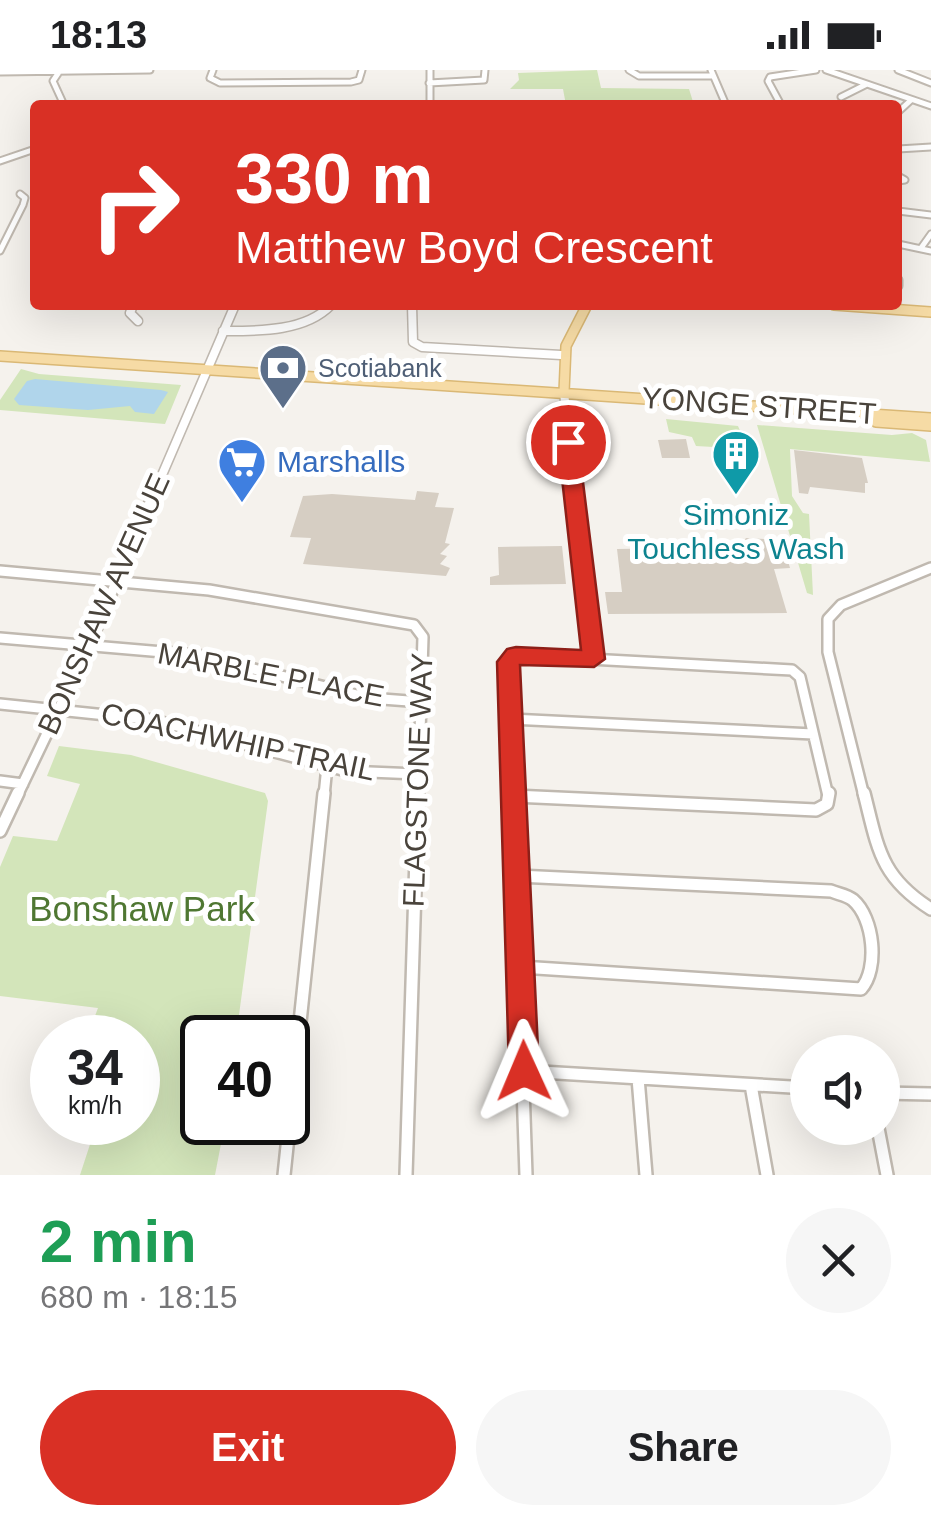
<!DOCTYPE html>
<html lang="en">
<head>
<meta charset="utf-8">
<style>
  body { margin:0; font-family:Arial,sans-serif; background:#f6f6f6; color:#202124; height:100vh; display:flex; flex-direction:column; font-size:38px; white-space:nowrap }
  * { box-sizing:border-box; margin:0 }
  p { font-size:32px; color:#757577 }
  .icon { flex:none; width:55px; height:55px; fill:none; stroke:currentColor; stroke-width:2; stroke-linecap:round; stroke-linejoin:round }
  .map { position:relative; height:1105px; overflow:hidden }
  .details { display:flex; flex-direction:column; background:#fff; flex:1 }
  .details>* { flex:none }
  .banner { position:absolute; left:30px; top:30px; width:872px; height:210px; border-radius:10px; box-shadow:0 10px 40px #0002; background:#d93025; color:#fff; overflow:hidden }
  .controls { position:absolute; left:790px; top:965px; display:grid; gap:20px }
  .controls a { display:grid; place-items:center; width:110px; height:110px; border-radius:50%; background:#fff; box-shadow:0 10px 40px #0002; font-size:50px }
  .speed { position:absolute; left:30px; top:945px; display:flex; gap:20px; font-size:50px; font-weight:700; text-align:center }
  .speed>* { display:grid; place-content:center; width:130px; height:130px; border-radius:50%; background:#fff; box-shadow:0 10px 40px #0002; line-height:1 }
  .speed small { font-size:25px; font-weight:400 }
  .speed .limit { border:5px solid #111; border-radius:15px; background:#fff; color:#111 }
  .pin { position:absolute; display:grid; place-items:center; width:85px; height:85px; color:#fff; margin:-42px; border:5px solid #fff; border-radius:50%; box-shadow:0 2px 10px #0007 }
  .me { position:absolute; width:110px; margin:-55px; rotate:359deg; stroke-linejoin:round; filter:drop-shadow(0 0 8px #0008) }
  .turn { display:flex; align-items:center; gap:35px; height:210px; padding:0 40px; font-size:45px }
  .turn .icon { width:130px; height:130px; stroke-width:2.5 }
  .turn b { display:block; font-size:70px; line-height:85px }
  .round { display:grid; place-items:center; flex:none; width:105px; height:105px; border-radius:52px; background:#f6f6f6 }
  .overview { display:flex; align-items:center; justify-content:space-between; height:170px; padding:0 40px }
  h1 { font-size:60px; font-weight:700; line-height:75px; color:#1e9e55 }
  .action { display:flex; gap:20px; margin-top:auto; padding:20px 40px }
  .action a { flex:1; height:115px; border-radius:60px; background:#d93025; color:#fff; font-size:40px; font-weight:700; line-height:115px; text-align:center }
  .action a+a { background:#f6f6f6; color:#202124 }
  .status { display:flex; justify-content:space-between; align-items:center; height:70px; padding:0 50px; background:#fff; direction:ltr }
  .status svg { height:28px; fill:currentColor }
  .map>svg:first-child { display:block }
  .green { fill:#d3e5ba }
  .water { fill:#b0d5eb }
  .building { fill:#d6cec3 }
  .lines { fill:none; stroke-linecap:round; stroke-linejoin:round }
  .minor-far3-casing { stroke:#c0b9b0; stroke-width:9 }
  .minor-far2-casing { stroke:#c0b9b0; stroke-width:11 }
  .minor-far1-casing { stroke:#c0b9b0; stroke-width:14 }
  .minor-casing { stroke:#c0b9b0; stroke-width:16 }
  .major-casing { stroke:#dab875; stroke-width:12 }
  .minor-far3 { stroke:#fff; stroke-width:5 }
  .minor-far2 { stroke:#fff; stroke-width:8 }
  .minor-far1 { stroke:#fff; stroke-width:9 }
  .minor { stroke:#fff; stroke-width:11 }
  .major { stroke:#f6dba5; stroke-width:9 }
  .route { fill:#d93025; stroke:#8d1f18; stroke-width:2.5 }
  .labels { text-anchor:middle; stroke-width:10; stroke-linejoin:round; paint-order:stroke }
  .far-service-label { font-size:25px; fill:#4e5e75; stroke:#fff; text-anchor:start }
  .street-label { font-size:30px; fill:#49433b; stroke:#fff }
  .shop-label { font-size:30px; fill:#366cbe; stroke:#fff; text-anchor:start }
  .culture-label { font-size:30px; fill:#0d838f; stroke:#fff }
  .near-park-label { font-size:35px; fill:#4f7732; stroke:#fff }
</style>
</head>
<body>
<div class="status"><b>18:13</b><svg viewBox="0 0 49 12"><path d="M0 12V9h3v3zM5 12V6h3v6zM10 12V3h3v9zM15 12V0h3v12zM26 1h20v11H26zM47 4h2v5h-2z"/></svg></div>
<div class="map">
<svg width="931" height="1105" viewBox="0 0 931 1105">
  <rect width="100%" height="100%" fill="#f5f2ed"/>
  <path class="green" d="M597,0L601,18L689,19L694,35H566L563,19H510L519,10L518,3Z
    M21,299L39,304L181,315L165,354L0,340V330Z
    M666,349L738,356L748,379L696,376L692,367L669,362Z
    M757,355L892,365L912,363L926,370L930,392L790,379L792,426L803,443L809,444L813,525L807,523Z
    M59,676L131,685L265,723L268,731L236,967L202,968V1052L225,1053L215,1105H80L97,1053L138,1052V968L87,967L98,938L0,926V797L13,766L57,771L80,714L47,706Z"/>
  <path class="water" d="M35,309L161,320L168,322L154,344L135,342L130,336L88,340L19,335L14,329L27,311Z"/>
  <path class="building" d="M686,369L690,388H662L658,370Z
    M794,380L862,388L868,413H865V423L810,417L808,424L799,423Z
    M417,421L439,423L435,437L454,438L445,473L450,474L440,484L447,486L440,494L450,498L446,506L303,494L311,468L290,467L303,426L332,424L415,430Z
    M746,468L782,470L790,498L774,499L787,543L608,544L605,522H622L617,479L739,477Z
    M562,476L566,514L490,515V507L499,505L498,477Z"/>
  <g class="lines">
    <g class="minor-far3-casing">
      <path id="minor-far3" d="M213,0L210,8L220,13L351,12L359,10L362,0
        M430,0V35
        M629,0L639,6H713
        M711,0L726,35
        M826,0L931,36
        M898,0L931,13
        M0,2L150,0
        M59,2L53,11L64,35
        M429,13L484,10L485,0
        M841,27L867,14
        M781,35L768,11L770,7L816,0
        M898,42L910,31
        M898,79L931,77
        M0,91L35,79
        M898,106L905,110L898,111
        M898,141L931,145
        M898,174L931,181
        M921,178L931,164
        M0,181L23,135L25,128L20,124"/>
    </g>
    <g class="minor-far2-casing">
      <path id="minor-far2" d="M898,210V216
        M133,235L130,243L138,251
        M412,235L413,272L422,277L561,285
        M223,261C258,261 305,262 331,235
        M564,322L575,426
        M153,426L235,235"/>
    </g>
    <g class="minor-far1-casing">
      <path id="minor-far1" d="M575,423L593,589
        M0,501L209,520L414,555L423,567L418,726
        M0,568L198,585L369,628L422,632
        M0,634L154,650L346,701L417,704
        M511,649L813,664
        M0,711L23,714
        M17,726L89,576L154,423
        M324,726L327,696
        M513,726L508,591L516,585L792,600L800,607L828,726
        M864,726L828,582V549L841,535L931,498"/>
    </g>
    <g class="minor-casing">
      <path id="minor" d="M513,723L526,1105
        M864,723C878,778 880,807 931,839
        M514,726L816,740L827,734L829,723
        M0,761L18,723
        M518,806L831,821C838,824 847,825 853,830C874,848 879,899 861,919L521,897
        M524,1001L808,1018
        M638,1008L646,1105
        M751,1015L767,1105
        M882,1023L931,1024
        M878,1058L887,1105
        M284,1105L324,723
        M406,1105L418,723"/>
    </g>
    <g class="major-casing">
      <path id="major" d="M834,235L931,242
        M0,286L931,348
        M564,322L566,276L587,235
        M876,352L931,356"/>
    </g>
    <use href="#minor-far3" class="minor-far3"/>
    <use href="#minor-far2" class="minor-far2"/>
    <use href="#minor-far1" class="minor-far1"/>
    <use href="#minor" class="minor"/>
    <use href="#major" class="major"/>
  </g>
  <path class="route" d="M568,366L578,372L605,589L594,597L520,595L539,1001L535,1011L524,1016L513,1011L509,1001L497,592L507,579L516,577L581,580L558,372Z"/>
  <defs>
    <g id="bank-pin" transform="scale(2.5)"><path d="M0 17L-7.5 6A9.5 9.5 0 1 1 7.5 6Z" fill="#5c6f8a" stroke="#fff"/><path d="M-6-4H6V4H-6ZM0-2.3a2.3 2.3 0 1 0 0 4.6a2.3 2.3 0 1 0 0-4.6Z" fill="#fff"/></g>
    <g id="building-pin" transform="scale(2.5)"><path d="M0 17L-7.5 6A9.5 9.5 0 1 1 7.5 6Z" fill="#0f9aa8" stroke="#fff"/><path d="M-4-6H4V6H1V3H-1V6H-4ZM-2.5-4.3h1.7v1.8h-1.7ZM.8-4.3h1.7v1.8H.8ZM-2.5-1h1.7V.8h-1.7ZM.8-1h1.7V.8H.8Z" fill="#fff"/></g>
    <g id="supermarket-pin" transform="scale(2.5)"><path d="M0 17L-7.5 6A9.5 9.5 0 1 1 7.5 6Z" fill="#3f7fe0" stroke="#fff"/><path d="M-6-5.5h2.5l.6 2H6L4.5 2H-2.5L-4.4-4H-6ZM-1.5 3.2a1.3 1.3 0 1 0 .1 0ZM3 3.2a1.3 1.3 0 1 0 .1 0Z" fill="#fff"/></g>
  </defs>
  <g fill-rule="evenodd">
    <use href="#bank-pin" x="283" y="298"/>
    <use href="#building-pin" x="736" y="384"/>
    <use href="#supermarket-pin" x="242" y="392"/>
  </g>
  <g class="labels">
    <g class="far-service-label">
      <text x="318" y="307">Scotiabank</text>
    </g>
    <g class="street-label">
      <text transform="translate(759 336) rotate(4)" y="10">YONGE STREET</text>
      <text transform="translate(104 534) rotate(-66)" y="10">BONSHAW AVENUE</text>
      <text transform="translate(271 605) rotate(11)" y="10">MARBLE PLACE</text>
      <text transform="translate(238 672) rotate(12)" y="10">COACHWHIP TRAIL</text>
      <text transform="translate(418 710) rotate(-88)" y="10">FLAGSTONE WAY</text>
    </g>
    <g class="shop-label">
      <text x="277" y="402">Marshalls</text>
    </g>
    <g class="culture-label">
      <text x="736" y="455">Simoniz<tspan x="736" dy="34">Touchless Wash</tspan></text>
    </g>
    <g class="near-park-label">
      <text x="142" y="851">Bonshaw Park</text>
    </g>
  </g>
</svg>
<div class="controls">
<a><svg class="icon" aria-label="sound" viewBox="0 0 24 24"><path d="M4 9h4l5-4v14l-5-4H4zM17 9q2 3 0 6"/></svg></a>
</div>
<div class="speed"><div>34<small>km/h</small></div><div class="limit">40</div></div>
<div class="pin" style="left:568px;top:372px;background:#d93025"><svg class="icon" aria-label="arrive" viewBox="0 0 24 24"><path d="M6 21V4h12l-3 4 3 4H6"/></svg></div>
<svg class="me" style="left:524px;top:1001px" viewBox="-20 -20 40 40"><path d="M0-17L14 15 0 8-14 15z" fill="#d93025" stroke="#fff" stroke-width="4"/></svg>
<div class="banner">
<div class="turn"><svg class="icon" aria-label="right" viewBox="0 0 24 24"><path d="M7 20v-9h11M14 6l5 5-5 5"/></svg><div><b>330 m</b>Matthew Boyd Crescent</div></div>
</div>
</div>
<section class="details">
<div class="overview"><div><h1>2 min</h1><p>680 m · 18:15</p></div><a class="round"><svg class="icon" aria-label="close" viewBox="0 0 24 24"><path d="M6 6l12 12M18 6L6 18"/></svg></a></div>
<div class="action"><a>Exit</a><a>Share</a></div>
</section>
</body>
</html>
